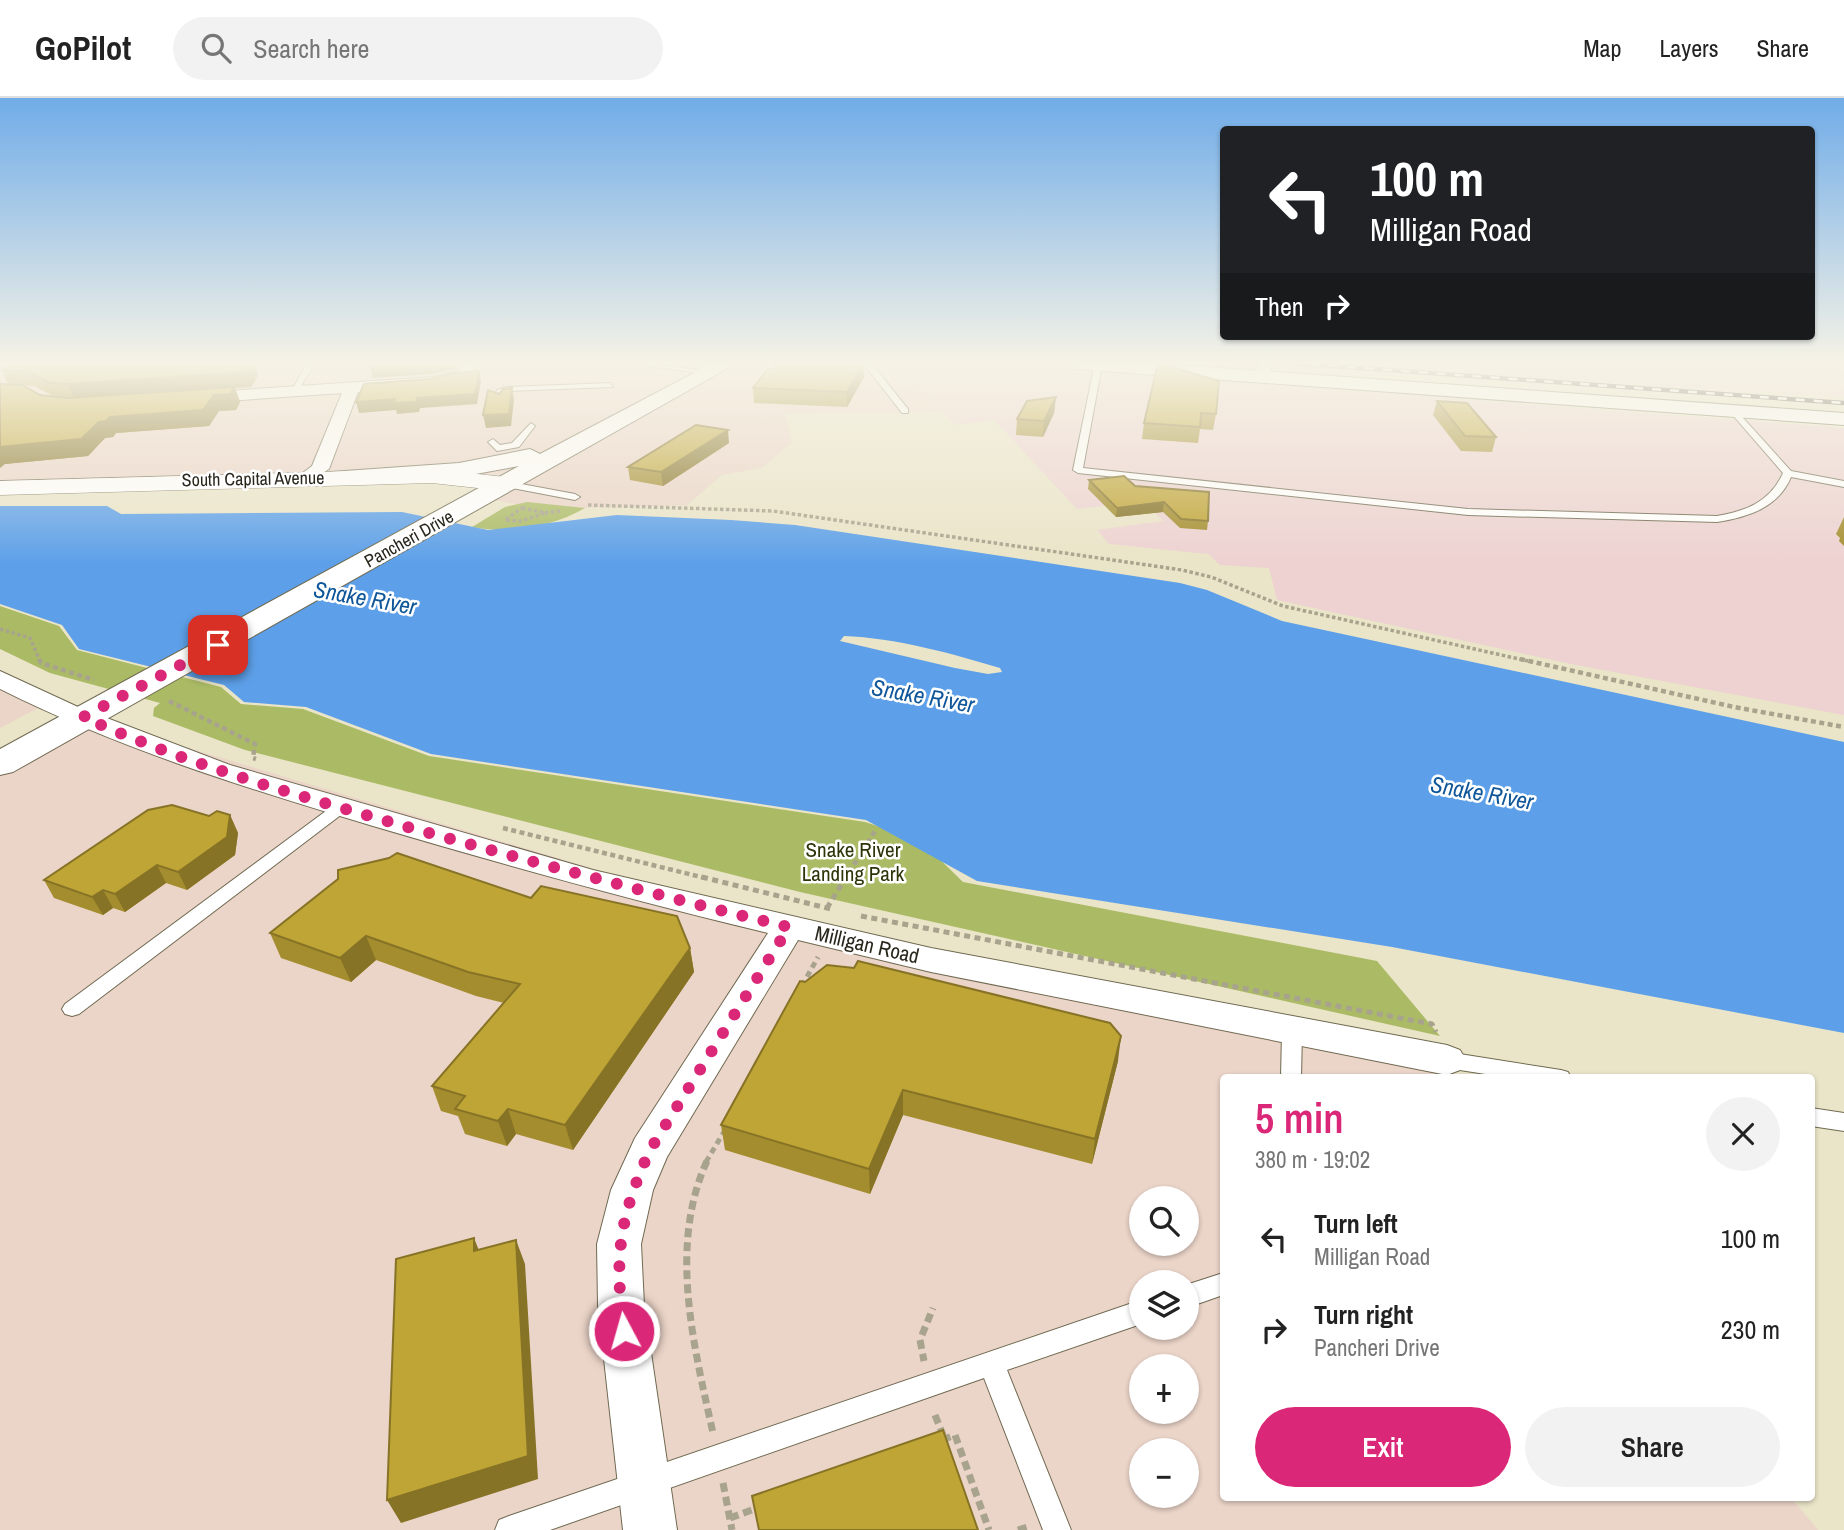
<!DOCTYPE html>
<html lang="en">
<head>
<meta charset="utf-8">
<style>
  body { margin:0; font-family:"Archivo Narrow",sans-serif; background:#f2f2f2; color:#222; height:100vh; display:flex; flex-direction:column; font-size:26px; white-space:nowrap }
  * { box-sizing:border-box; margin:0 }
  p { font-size:23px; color:#767676 }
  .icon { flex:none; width:38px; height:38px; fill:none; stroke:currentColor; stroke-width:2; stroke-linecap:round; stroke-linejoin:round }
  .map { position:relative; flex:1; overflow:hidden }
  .panel { position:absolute; left:1220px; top:976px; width:595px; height:427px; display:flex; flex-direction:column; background:#fff; border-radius:7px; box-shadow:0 2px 5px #0004 }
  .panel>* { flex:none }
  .guide { position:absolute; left:1220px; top:28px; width:595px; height:214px; border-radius:7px; box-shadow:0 2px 5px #0004; background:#202124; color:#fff; overflow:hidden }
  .tools { position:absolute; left:1129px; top:1088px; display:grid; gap:14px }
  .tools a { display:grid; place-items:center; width:70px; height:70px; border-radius:50%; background:#fff; box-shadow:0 2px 5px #0004; font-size:35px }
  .pin { position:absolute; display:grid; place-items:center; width:60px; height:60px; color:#fff; margin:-30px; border-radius:14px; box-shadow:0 4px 10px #0006 }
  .me { position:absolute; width:77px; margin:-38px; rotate:354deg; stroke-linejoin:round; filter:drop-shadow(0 0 5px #0008) }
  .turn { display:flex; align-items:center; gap:24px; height:147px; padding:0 35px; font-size:32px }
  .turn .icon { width:91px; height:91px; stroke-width:2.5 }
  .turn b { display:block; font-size:49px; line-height:60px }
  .then { display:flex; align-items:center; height:66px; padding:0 35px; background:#0003; gap:14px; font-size:26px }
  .round { display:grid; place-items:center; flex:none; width:74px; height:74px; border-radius:37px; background:#f2f2f2 }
  .head { display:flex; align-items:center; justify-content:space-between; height:119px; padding:0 35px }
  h1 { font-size:42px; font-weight:600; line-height:52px; color:#db2777 }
  .cta { display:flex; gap:14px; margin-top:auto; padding:14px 35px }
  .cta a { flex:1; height:80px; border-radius:42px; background:#db2777; color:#fff; font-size:28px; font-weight:600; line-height:80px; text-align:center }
  .cta a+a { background:#f2f2f2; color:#222 }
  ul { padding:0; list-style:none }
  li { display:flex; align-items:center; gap:21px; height:91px; padding:0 35px }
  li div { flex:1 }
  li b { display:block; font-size:26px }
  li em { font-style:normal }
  header { display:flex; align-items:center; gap:42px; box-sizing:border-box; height:98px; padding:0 35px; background:#fff; border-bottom:2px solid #e0e0e0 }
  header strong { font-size:33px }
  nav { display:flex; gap:38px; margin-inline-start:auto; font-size:24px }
  .search { width:490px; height:63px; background:#f2f2f2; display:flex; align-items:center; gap:18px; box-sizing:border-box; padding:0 24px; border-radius:38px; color:#767676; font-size:26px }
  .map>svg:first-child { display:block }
  .commercial { fill:#ebd4c8; fill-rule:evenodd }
  .industrial { fill:#edd2d1 }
  .green { fill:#abbb65 }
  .water { fill:#5da0e9; fill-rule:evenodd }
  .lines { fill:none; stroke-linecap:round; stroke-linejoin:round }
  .service-casing { stroke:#706a52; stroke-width:2 }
  .minor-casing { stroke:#706a52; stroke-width:2 }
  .tertiary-casing { stroke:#706a52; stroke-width:1 }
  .secondary-casing { stroke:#706a52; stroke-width:2 }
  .trunk-casing { stroke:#706a52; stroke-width:2 }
  .path-far3 { stroke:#a8a38d; stroke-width:3.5; stroke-dasharray:3.5 2.5; stroke-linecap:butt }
  .path-far2 { stroke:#a8a38d; stroke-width:4.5; stroke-dasharray:5 3.5; stroke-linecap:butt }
  .path-far1 { stroke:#a8a38d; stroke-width:5; stroke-dasharray:6 4.5; stroke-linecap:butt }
  .path { stroke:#a8a38d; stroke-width:7; stroke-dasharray:9 5; stroke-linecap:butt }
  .service { fill:#fff; fill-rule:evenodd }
  .minor { fill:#fff; fill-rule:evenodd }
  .tertiary { fill:#fff; fill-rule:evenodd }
  .secondary { fill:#fff; fill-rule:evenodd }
  .trunk { fill:#fff; fill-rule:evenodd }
  .rail-casing { stroke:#433f33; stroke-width:4.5 }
  .rail { stroke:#fff; stroke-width:2.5; stroke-dasharray:9; stroke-linecap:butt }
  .wall { fill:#a48d2e; fill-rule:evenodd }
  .shaded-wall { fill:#867326 }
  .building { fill:#bfa436; stroke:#867326; stroke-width:2 }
  .route { stroke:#db2777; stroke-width:12; stroke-dasharray:0 21.6 }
  .labels { text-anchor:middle; stroke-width:5; stroke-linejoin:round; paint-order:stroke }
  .far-street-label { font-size:18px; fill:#29261c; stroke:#fff }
  .park-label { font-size:21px; fill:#2d3409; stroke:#fff }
  .street-label { font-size:21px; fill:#29261c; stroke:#fff }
  .water-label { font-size:23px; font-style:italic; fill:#10579a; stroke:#fff }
</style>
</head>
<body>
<header>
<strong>GoPilot</strong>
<div class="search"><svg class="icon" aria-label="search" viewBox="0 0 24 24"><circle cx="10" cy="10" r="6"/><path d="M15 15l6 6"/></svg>Search here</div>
<nav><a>Map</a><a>Layers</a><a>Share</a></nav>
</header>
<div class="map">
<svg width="1844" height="1432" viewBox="0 0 1844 1432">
  <rect width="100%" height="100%" fill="#eae4c8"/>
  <path class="commercial" d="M0,265H880L890,281L932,299L944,314L786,316L792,345L761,370L722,377L687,407L585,410L514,406L482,399L504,387L472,381L0,390Z
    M0,581L49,604L0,630Z
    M84,619L789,829L1413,947L1441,980H1223V1400H1791L1818,1432H0V675ZM1141,1101H1186V1146H1141ZM1141,1185H1186V1230H1141ZM1141,1269H1186V1314H1141ZM1141,1353H1186V1398H1141Z"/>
  <path class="industrial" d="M880,265H982L1844,330V617L1571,566L1277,502L1269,470L1220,467L1208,456L1109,446L1097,432L1163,423L1143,403L1077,411L994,322L955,327L932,300L890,281Z
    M1298,265H1844V298L1769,294Z"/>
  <path class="green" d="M527,404L585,410C553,429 508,436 472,429L505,409Z
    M0,508L59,528L77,552L221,589L241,606L303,611L429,658L865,724L919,741L963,784L1377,863L1440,938L800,794L245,652L153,618L154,610L160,605L50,575L0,551Z"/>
  <path class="water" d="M0,408H107L121,416L402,414L488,432L617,417L731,422L795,427L1180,485L1207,492L1282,523L1844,644V935L1392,849L977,783L866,722L431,656L306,609L244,604L224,587L79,551L62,527L0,506ZM844,538C896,540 950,555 1000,570L1002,574L988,576L955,570L840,543Z"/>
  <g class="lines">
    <g class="service-casing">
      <path id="service" d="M307,265H315L296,296H290Z
        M628,265H650L710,274L706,276Z
        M863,265H871L908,311V315H902Z
        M1095,265L1102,267L1083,370L1468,411L1717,418C1746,413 1770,404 1783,375L1731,315L1730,313L1734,310L1791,373L1844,383V389L1791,379C1778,410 1748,419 1717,424L1468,417L1078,375L1073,372Z
        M610,285L613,289L508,293L504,295L502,301L495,299L497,292L507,289Z
        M531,325L535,328L519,349L497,353L488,344L493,341L500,347L512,345Z
        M505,383L575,396L580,399L575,402L502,388V384Z
        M340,705L346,707L348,710L346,713L79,916L72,918L65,916L62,911L65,906L334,707Z
        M1292,926L1299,928L1302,933L1301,980H1281L1282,933L1285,928Z
        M1447,954L1561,972L1568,974L1571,980H1511L1447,970L1440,967L1437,962L1440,957Z
        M1811,1010L1844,1015V1033L1811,1028Z
        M1223,1175V1197L1186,1210V1187Z
        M1141,1202V1226L1007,1272L1071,1432H1043L984,1280L550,1432H495L499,1422L509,1418Z"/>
    </g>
    <g class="minor-casing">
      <path id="minor" d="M464,265H479L468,279L432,289L358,294L329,371L305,386L296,380L312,368L342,295L197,305L189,300L197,295L432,279L458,273Z
        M1258,265H1272L1268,282L1263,284L1255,279Z
        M0,573L78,609L230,667L593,772L931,850L1447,947L1460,952L1466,962L1460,972L1447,977L931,874L798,842L667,1059L653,1092L641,1146L644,1207L677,1432H623L598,1207L597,1146L611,1092L635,1040L768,835C635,803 505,767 373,728C246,690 120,651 0,591Z"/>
    </g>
    <g class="tertiary-casing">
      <path id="tertiary" d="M432,371L505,379L513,381L517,386L513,391L505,393L432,385L0,397V383Z"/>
    </g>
    <g class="secondary-casing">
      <path id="secondary" d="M713,265H737L13,674L0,677V651L519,368L459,379L338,386L330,384L326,379L330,374L459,365L530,351L540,356Z"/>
    </g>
    <g class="trunk-casing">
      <path id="trunk" d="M702,265H720L713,278L706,280L696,274Z
        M1065,265H1152L1844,315V327L1074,271Z"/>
    </g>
    <path class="path-far3" d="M588,407L773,413L1182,472L1211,479L1283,508L1528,563
      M522,410L545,415L521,423L505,422Z
      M545,415L560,413
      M0,531L30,540L40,563"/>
    <path class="path-far2" d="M39,561L41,565L94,582
      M1520,561L1734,609L1844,629
      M169,603L255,646L253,660L256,661
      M503,730L709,781
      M845,781L875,733"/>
    <path class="path-far1" d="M702,779L831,811
      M827,810L846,779
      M861,818L1432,926L1436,934
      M802,888L818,859
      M706,1064L725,1032"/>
    <path class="path" d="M707,1063C668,1148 694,1249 713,1335
      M922,1237L933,1210
      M920,1242L924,1263
      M935,1317L943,1337
      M942,1342L955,1337L989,1432
      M723,1385L732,1432
      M730,1420L760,1409
      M1018,1432L1031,1428"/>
    <use href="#service" class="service"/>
    <use href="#minor" class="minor"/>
    <use href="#tertiary" class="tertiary"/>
    <use href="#secondary" class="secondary"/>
    <use href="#trunk" class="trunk"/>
    <g class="rail-casing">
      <path id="rail" d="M1293,265L1844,305"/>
    </g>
    <use href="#rail" class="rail"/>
  </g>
  <path class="wall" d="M12,265H254L258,278L251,289L235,290L240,304L236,312L219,313L209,328L116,335L113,339L105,340L88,358L5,366L8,286L2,272ZM22,287L34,288L55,299L40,297Z
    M863,265L864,279L847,309L754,305L753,290Z
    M1158,265L1216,316L1213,332L1200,331L1198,345L1142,341L1144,325Z
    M1056,299L1054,315L1043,339L1016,337L1017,321Z
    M1437,303L1496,339L1492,354L1461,353L1433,317Z
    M729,345L663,388L630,382L628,369Z
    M1089,382L1135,388L1208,423L1207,432L1180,430L1163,414L1116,419L1088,391Z
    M1844,419V448L1839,443L1840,440L1836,436Z
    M230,717L238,735L235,757L187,792L166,785L125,814L113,810L103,817L54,800L44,782Z
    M531,800L690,850L694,874L573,1052L516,1036L507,1048L465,1036L458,1018L441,1013L432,988L504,905L476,898L376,862L351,884L281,860L270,835Z
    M800,883L1118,963L1092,1066L903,1017L870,1096L725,1052L721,1027Z"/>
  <path class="shaded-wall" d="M253,265H254L258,278L251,289L235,290L240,304L236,312L219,313L209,328L116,335L113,339L105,340L88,358L5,366L0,370V349L74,300L68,286Z
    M378,265H457L456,271L432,276L373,280L369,266Z
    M863,265L864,279L847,309V294Z
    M479,273L481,283L477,306L420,310L419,314L397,316L396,312L359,315L356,304L417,300Z
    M512,290L514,302L511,328L486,330L483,317Z
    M1056,299L1054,315L1043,339L1044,323Z
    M728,332L729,345L663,388L661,374Z
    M1164,404L1163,414L1116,419L1117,410Z
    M230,717L238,735L235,757L187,792L178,774Z
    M157,767L166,785L125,814L115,796Z
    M103,792L113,810L103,817L92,799Z
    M366,838L376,862L351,884L340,860Z
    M690,850L694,874L573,1052L565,1027Z
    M1121,938L1118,963L1092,1066L1095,1041Z
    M903,992V1017L870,1096L869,1071Z
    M508,1011L516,1036L507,1048L498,1023Z
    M474,1140L484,1165L474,1153Z
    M516,1142L525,1166L538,1381L401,1425L387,1402Z"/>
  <path class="building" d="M12,265H253L246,274L68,286L50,285L28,274L2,272Z
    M777,265H863L847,294L753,290L768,271H772Z
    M1158,265L1219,283L1216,316L1201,315L1200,329L1144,325Z
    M479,273L475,296L417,300L416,304L394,305L395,301L356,304L364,286L430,281L454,275Z
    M0,286L22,287L40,297L67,300L235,289L230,296L214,297L203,312L110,319L106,323L99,324L81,341L0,349Z
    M512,290L509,316L483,317L488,292L499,296L503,291Z
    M1056,299L1044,323L1017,321L1027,303Z
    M1437,303L1467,305L1496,339L1465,338Z
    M696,327L728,332L661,374L628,369Z
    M1124,378L1135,388L1209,394L1208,423L1181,421L1164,404L1117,410L1089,382Z
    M172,707L209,718L217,713L230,717L227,739L178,774L157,767L115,796L103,792L92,799L44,782L148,712Z
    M397,755L531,800L541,788L677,818L690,850L565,1027L508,1011L498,1023L455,1011L465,998L432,988L520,886L468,874L366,838L340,860L270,835L338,781V772L389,760Z
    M858,863L1110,925L1121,938L1095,1041L903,992L869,1071L721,1027L800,883L805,884L827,867L854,870Z
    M474,1140V1153L516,1142L528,1358L387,1402L396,1161Z
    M943,1332L978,1432H759L752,1398Z"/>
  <linearGradient id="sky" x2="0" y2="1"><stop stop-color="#70ace8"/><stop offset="0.57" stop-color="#f6f3e6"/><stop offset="1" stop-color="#f6f3e6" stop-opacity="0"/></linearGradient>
  <rect width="1844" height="465" fill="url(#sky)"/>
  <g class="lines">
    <path class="route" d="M218,547L83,619C186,666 296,697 404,728C532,764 660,798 789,829L650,1052C619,1120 614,1159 624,1233"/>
  </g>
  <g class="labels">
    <g class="far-street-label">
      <text transform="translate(253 381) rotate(-1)" y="6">South Capital Avenue</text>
      <text transform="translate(409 441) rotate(-29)" y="6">Pancheri Drive</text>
    </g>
    <g class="park-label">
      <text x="853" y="759">Snake River<tspan x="853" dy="24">Landing Park</tspan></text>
    </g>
    <g class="street-label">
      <text transform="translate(867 847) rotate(13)" y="7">Milligan Road</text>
    </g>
    <g class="water-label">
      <text transform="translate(365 500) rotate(10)" y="8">Snake River</text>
      <text transform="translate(923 598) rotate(10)" y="8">Snake River</text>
      <text transform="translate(1482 695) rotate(10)" y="8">Snake River</text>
    </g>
  </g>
</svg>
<div class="tools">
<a><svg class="icon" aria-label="search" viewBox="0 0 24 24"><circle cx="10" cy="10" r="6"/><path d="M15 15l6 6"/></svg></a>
<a><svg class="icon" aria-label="layers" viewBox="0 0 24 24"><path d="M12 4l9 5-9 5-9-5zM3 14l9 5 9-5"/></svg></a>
<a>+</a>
<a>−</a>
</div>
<div class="pin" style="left:218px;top:547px;background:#d93025"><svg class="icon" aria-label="arrive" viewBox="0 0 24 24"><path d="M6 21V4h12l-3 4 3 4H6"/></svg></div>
<svg class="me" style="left:624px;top:1233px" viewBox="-20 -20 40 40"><circle r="17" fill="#db2777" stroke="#fff" stroke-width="3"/><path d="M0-11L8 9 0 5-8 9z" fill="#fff"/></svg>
<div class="guide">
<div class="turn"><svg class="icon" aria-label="left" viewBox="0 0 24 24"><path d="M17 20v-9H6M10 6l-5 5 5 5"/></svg><div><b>100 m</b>Milligan Road</div></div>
<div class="then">Then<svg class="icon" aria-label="right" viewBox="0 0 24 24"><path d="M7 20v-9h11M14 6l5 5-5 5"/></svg></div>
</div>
<section class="panel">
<div class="head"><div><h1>5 min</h1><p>380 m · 19:02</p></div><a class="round"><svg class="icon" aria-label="close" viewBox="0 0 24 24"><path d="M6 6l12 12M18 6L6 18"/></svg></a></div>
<ul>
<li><svg class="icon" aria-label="left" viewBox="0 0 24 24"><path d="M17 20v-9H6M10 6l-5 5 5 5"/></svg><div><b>Turn left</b><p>Milligan Road</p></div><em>100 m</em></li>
<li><svg class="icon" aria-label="right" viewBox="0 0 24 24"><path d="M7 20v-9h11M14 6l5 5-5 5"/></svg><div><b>Turn right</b><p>Pancheri Drive</p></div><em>230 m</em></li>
</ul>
<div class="cta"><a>Exit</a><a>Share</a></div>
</section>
</div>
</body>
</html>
